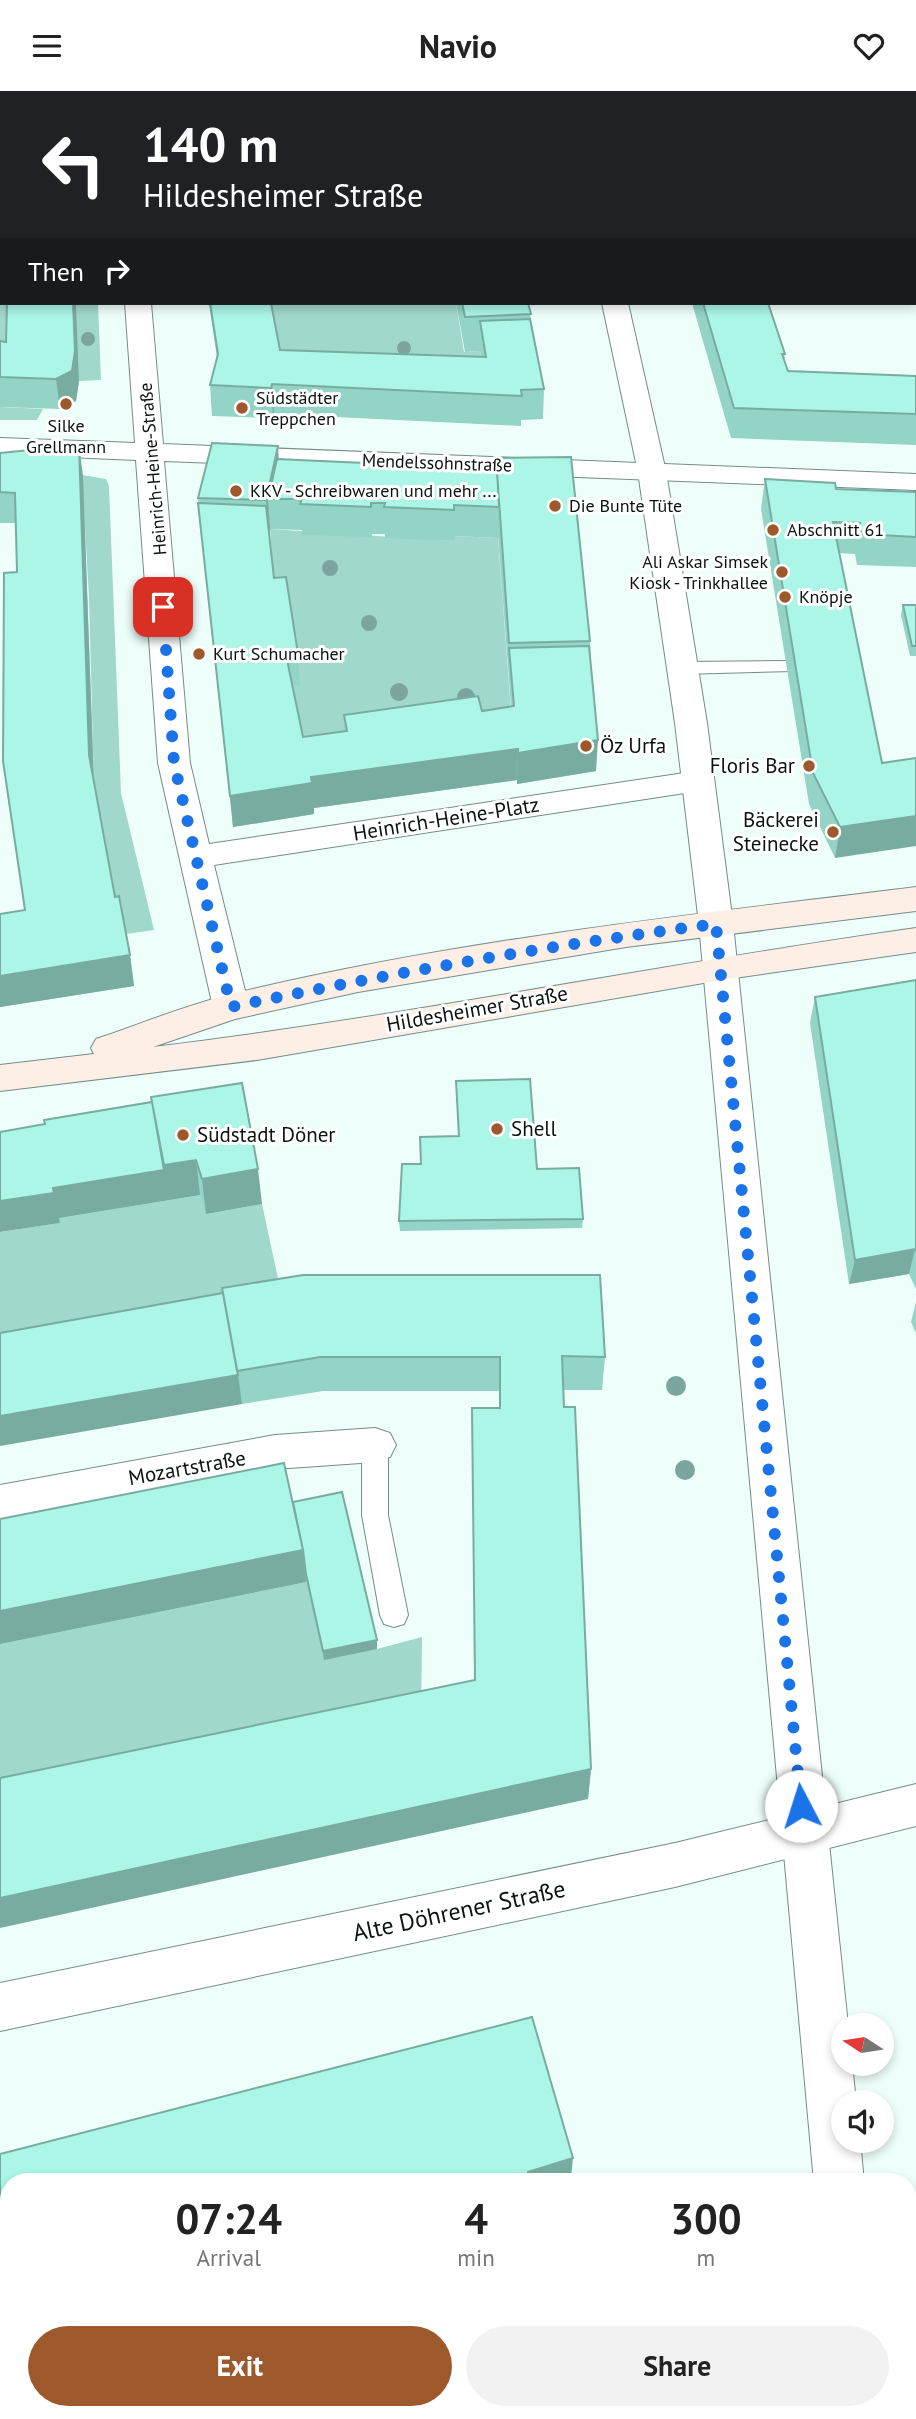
<!DOCTYPE html>
<html lang="en">
<head>
<meta charset="utf-8">
<style>
  body { margin:0; font-family:"PT Sans",sans-serif; background:#f2f2f2; color:#222; height:100vh; display:flex; flex-direction:column; font-size:26px; white-space:nowrap }
  * { box-sizing:border-box; margin:0 }
  p { font-size:23px; color:#767676 }
  .icon { flex:none; width:38px; height:38px; fill:none; stroke:currentColor; stroke-width:2; stroke-linecap:round; stroke-linejoin:round }
  .map { position:relative; flex:1; overflow:hidden }
  .sheet { position:absolute; left:0px; top:2082px; width:917px; height:247px; display:flex; flex-direction:column; background:#fff; border-radius:28px 28px 0 0; box-shadow:0 4px 10px #0003 }
  .sheet>* { flex:none }
  .banner { position:absolute; left:0px; top:0px; width:917px; height:214px; box-shadow:0 4px 10px #0003; background:#202124; color:#fff; overflow:hidden }
  .needle { width:46px; rotate:282deg }
  .tools { position:absolute; left:831px; top:1922px; display:grid; gap:14px }
  .tools a { display:grid; place-items:center; width:63px; height:63px; border-radius:50%; background:#fff; box-shadow:0 4px 10px #0003; font-size:35px }
  .pin { position:absolute; display:grid; place-items:center; width:60px; height:60px; color:#fff; margin:-30px; border-radius:14px; box-shadow:0 4px 10px #0006 }
  .me { position:absolute; width:77px; margin:-38px; rotate:355deg; stroke-linejoin:round; filter:drop-shadow(0 0 5px #0008) }
  .turn { display:flex; align-items:center; gap:24px; height:147px; padding:0 28px; font-size:32px }
  .turn .icon { width:91px; height:91px; stroke-width:2.5 }
  .turn b { display:block; font-size:49px; line-height:60px }
  .then { display:flex; align-items:center; height:66px; padding:0 28px; background:#0003; gap:14px; font-size:26px }
  .eta { display:flex; justify-content:space-evenly; align-items:center; height:119px; text-align:center }
  .eta b { font-size:42px; font-weight:700; line-height:49px }
  .cta { display:flex; gap:14px; margin-top:auto; padding:14px 28px }
  .cta a { flex:1; height:80px; border-radius:42px; background:#9d592c; color:#fff; font-size:28px; font-weight:700; line-height:80px; text-align:center }
  .cta a+a { background:#f2f2f2; color:#222 }
  header { display:flex; justify-content:space-between; align-items:center; height:91px; padding:0 28px; background:#fff; font-size:32px; font-weight:700 }
  .map>svg:first-child { display:block }
  .green { fill:#a1d8cc }
  .lines { fill:none; stroke-linecap:round; stroke-linejoin:round }
  .service-casing { stroke:#738d87; stroke-width:2 }
  .minor-casing { stroke:#738d87; stroke-width:2 }
  .tertiary-casing { stroke:#738d87; stroke-width:2 }
  .secondary-casing { stroke:#738d87; stroke-width:2 }
  .service { fill:#fff; fill-rule:evenodd }
  .minor { fill:#fff; fill-rule:evenodd }
  .tertiary { fill:#fff; fill-rule:evenodd }
  .secondary { fill:#feefe6; fill-rule:evenodd }
  .tree { fill:#7ca59e }
  .wall { fill:#93d4c6; fill-rule:evenodd }
  .shaded-wall { fill:#78aca1 }
  .building { fill:#abf6e6; stroke:#78aca1; stroke-width:2 }
  .route { stroke:#1a73e8; stroke-width:12; stroke-dasharray:0 21.6 }
  .poi-dot { fill:#9d592c; stroke:#fff; stroke-width:2.5 }
  .labels { text-anchor:middle; stroke-width:6; stroke-linejoin:round; paint-order:stroke }
  .far-poi-label { font-size:18px; fill:#091310; stroke:#fff; text-anchor:start }
  .far-street-label { font-size:18px; fill:#091310; stroke:#fff }
  .poi-label { font-size:21px; fill:#091310; stroke:#fff; text-anchor:start }
  .street-label { font-size:21px; fill:#091310; stroke:#fff }
  .near-street-label { font-size:24px; fill:#091310; stroke:#fff }
</style>
</head>
<body>
<header><svg class="icon" aria-label="menu" viewBox="0 0 24 24"><path d="M4 6h16M4 12h16M4 18h16"/></svg>Navio<svg class="icon" aria-label="heart" viewBox="0 0 24 24"><path d="M12 20l-8-8c-3-5 5-10 8-4 3-6 11-1 8 4z"/></svg></header>
<div class="map">
<svg width="916" height="2328" viewBox="0 0 916 2328">
  <rect width="100%" height="100%" fill="#eefffb"/>
  <path class="green" d="M0,1L12,2H2V212H14L13,264L0,280Z
    M76,212H98L101,289L79,290Z
    M268,212H456L464,261L480,260L486,297L281,289Z
    M0,316L43,318L37,329H0Z
    M82,384L106,388L109,395L121,702L154,839L126,843L120,836L94,695L89,507Z
    M270,438L454,450V445L498,447L513,646L305,676L288,595L299,593L276,518Z
    M200,1104L207,1123L262,1113L279,1192L0,1272V1141L59,1132V1127Z
    M306,1491L377,1558L422,1546L421,1631L0,1719V1553Z"/>
  <g class="lines">
    <g class="service-casing">
      <path id="service" d="M786,570L793,572L796,576L793,580L682,583L672,577L682,571Z
        M375,1343L384,1346L388,1354V1424L408,1524L404,1533L394,1536L384,1533L380,1524L362,1424V1354L366,1346Z"/>
    </g>
    <g class="minor-casing">
      <path id="minor" d="M109,0H133V2H110Z
        M915,97H916V111H915Z
        M0,140H2V156H0Z
        M125,212H151L163,353L916,383V399L164,370L190,672L209,753L698,680L709,683L714,690L709,697L698,700L214,774L249,916L243,925L231,929L219,925L213,916L158,672L136,369L0,363V347L135,352Z
        M375,1337L390,1342L396,1354L390,1366L375,1371L275,1378L0,1430V1394L275,1344Z
        M916,1693V1735L675,1796L0,1940V1892L675,1752Z"/>
    </g>
    <g class="tertiary-casing">
      <path id="tertiary" d="M559,0H583V2H560Z
        M602,212H628L666,381L707,632L733,833L848,1934H844V1972H852L856,2011H844V2049H860L864,2091H814L699,833L675,632L638,381Z
        M836,2320H890V2328H836Z"/>
    </g>
    <g class="secondary-casing">
      <path id="secondary" d="M916,796V820L626,856L358,901L235,928L153,956C408,925 661,873 916,837V861L721,889L257,969L0,1000V974L94,963L91,957L96,948C141,933 186,914 232,903C454,849 690,824 916,796Z"/>
    </g>
    <use href="#service" class="service"/>
    <use href="#minor" class="minor"/>
    <use href="#tertiary" class="tertiary"/>
    <use href="#secondary" class="secondary"/>
  </g>
  <g class="tree">
    <circle cx="88" cy="248" r="7"/>
    <circle cx="404" cy="257" r="7"/>
    <circle cx="330" cy="477" r="8"/>
    <circle cx="369" cy="532" r="8"/>
    <circle cx="399" cy="601" r="9"/>
    <circle cx="466" cy="606" r="9"/>
    <circle cx="676" cy="1295" r="10"/>
    <circle cx="685" cy="1379" r="10"/>
  </g>
  <path class="wall" d="M915,11H916V74H915Z
    M915,108H916V171L915,170Z
    M7,212H76L79,290L76,310L60,318L0,316V250L6,251Z
    M209,212H271L280,259L481,266L480,260L465,261L456,212H528L544,298L543,328L521,329V335L274,323L273,327L212,325L210,294L217,267Z
    M692,212H768L785,263L784,269L788,280L916,285V354L731,347Z
    M0,362L83,385L94,689L115,806L130,864L134,895L0,916V823L25,819L16,432H0Z
    M496,367L590,550L596,680L517,693V689L314,717V723L233,736L198,407L279,368L496,378ZM270,438L302,439V444L372,446V443H385V447L454,450V445L498,447V445L511,616L482,620L344,624V640L303,646L292,594H300L298,563L274,487L269,442Z
    M765,388L836,398L916,401V476L857,474L855,463L839,462L882,672L835,767L809,713L761,418Z
    M903,514H916V565H910L901,524Z
    M916,889V1198L909,1183L849,1193L810,932L815,906Z
    M152,1011L262,1113L206,1123L200,1104L59,1127L60,1132L45,1033Z
    M421,1073L537,1078L583,1128L582,1137L400,1140L399,1130Z
    M916,1211V1242L911,1231Z
    M0,1242L605,1266L602,1299H563L591,1678L588,1708L475,1589L472,1317H499V1300H323L242,1313Z
    M293,1411L377,1549V1558L324,1569L306,1491L0,1553V1428Z"/>
  <path class="shaded-wall" d="M73,212H76L79,290L76,310L60,318L56,288Z
    M272,293L274,323L273,327L271,297Z
    M79,354L83,385L94,695L89,664Z
    M278,355L280,390L268,408L270,438L269,445L266,409Z
    M598,649L596,680L517,693L518,662Z
    M518,658L517,689L314,717V723L233,736L230,705L311,686Z
    M916,725V755L835,767L840,736Z
    M130,864L134,895L0,916V885Z
    M196,1069L200,1104L59,1127L60,1132L0,1141V1110L53,1097L164,1074Z
    M258,1078L262,1113L206,1123L202,1088Z
    M915,1158L909,1183L849,1193L855,1169Z
    M238,1284L242,1313L0,1355V1325Z
    M303,1459L306,1491L0,1553V1520Z
    M377,1549V1558L324,1569L323,1560Z
    M591,1678L588,1708L0,1837V1807Z
    M573,2067L571,2087L558,2091H527L528,2081Z
    M9,2211V2231L0,2234V2213Z"/>
  <path class="building" d="M10,0H65V2H10Z
    M175,0H286L296,2H175Z
    M653,0H845L856,2H654Z
    M915,11H916V39H915Z
    M915,108H916V140H915Z
    M7,212H73L75,260L72,280L56,288L0,286V250L6,251Z
    M210,212H271L280,259L486,266L480,230L530,228L544,298L521,299L522,305L272,293L271,297L210,294L218,263Z
    M462,212H528L531,223L465,226Z
    M703,212H768L785,263H782L788,280L916,285V323L734,317Z
    M212,352L278,355L266,409L198,407Z
    M79,354L89,664L115,806L119,805L130,864L0,885V823L25,819L3,670L4,482L17,481L15,402L0,401V362Z
    M571,366L590,550L509,552L496,367Z
    M277,368L497,378L499,416L454,414V419L384,416L385,412H371V416L300,413L302,408H268Z
    M765,388L835,392L836,398L916,401V446L861,443L860,432L833,431L882,672L916,667V725L840,736L813,682Z
    M198,412L266,415L274,487L286,486L298,563L286,564L303,646L347,640L344,624L478,605L482,620L514,615L509,557L589,555L598,649L518,662V658L311,686L312,692L230,705Z
    M903,514H916V555H912Z
    M916,889V1160L915,1158L855,1169L815,906Z
    M530,988L537,1078L579,1077L583,1128L399,1130L402,1073H421L420,1046L459,1045L456,990Z
    M242,992L258,1078L202,1088L196,1069L164,1074L151,1006Z
    M152,1011L164,1079L53,1097L54,1102L0,1110V1041L45,1033L44,1029Z
    M303,1184H600L605,1266L562,1265L564,1316H575L591,1678L0,1807V1687L475,1589L472,1317H500V1266H320L237,1280L222,1197Z
    M223,1202L238,1284L0,1325V1242Z
    M284,1372L303,1459L0,1520V1428Z
    M342,1401L377,1549L323,1560L306,1483L303,1459L293,1411Z
    M532,1926L573,2067L528,2081L530,2091H9V2211L0,2213V2063Z
    M185,2320H253L254,2328H186Z
    M403,2320H541V2328H403Z
    M95,2324L96,2328H82Z"/>
  <g class="lines">
    <path class="route" d="M163,516L174,672L231,916C391,882 553,854 716,833L801,1715"/>
  </g>
  <g class="poi-dot">
    <circle cx="66" cy="313" r="7"/>
    <circle cx="242" cy="317" r="7"/>
    <circle cx="236" cy="400" r="7"/>
    <circle cx="555" cy="415" r="7"/>
    <circle cx="773" cy="439" r="7"/>
    <circle cx="782" cy="481" r="7"/>
    <circle cx="785" cy="506" r="7"/>
    <circle cx="199" cy="563" r="7"/>
    <circle cx="586" cy="655" r="7"/>
    <circle cx="809" cy="675" r="7"/>
    <circle cx="833" cy="741" r="7"/>
    <circle cx="497" cy="1038" r="7"/>
    <circle cx="183" cy="1044" r="7"/>
  </g>
  <g class="labels">
    <g class="far-poi-label">
      <text x="256" y="313">Südstädter<tspan x="256" dy="21">Treppchen</tspan></text>
      <text x="66" y="341" text-anchor="middle">Silke<tspan x="66" dy="21">Grellmann</tspan></text>
      <text x="250" y="406">KKV - Schreibwaren und mehr ...</text>
      <text x="569" y="421">Die Bunte Tüte</text>
      <text x="787" y="445">Abschnitt 61</text>
      <text x="768" y="477" text-anchor="end">Ali Askar Simsek<tspan x="768" dy="21">Kiosk - Trinkhallee</tspan></text>
      <text x="799" y="512">Knöpje</text>
      <text x="213" y="569">Kurt Schumacher</text>
    </g>
    <g class="far-street-label">
      <text transform="translate(437 372) rotate(2)" y="6">Mendelssohnstraße</text>
      <text transform="translate(153 378) rotate(-95)" y="6">Heinrich-Heine-Straße</text>
    </g>
    <g class="poi-label">
      <text x="600" y="662">Öz Urfa</text>
      <text x="795" y="682" text-anchor="end">Floris Bar</text>
      <text x="819" y="736" text-anchor="end">Bäckerei<tspan x="819" dy="24">Steinecke</tspan></text>
      <text x="511" y="1045">Shell</text>
      <text x="197" y="1051">Südstadt Döner</text>
    </g>
    <g class="street-label">
      <text transform="translate(446 728) rotate(-9)" y="7">Heinrich-Heine-Platz</text>
      <text transform="translate(477 918) rotate(-10)" y="7">Hildesheimer Straße</text>
      <text transform="translate(187 1377) rotate(-10)" y="7">Mozartstraße</text>
    </g>
    <g class="near-street-label">
      <text transform="translate(459 1820) rotate(-12)" y="8">Alte Döhrener Straße</text>
    </g>
  </g>
</svg>
<div class="tools">
<a><svg class="needle" viewBox="-14 -14 28 28"><path d="M0-13l5 13h-10z" fill="#e53935"/><path d="M0 13l5-13h-10z" fill="#767676"/></svg></a>
<a><svg class="icon" aria-label="sound" viewBox="0 0 24 24"><path d="M4 9h4l5-4v14l-5-4H4zM17 9q2 3 0 6"/></svg></a>
</div>
<div class="pin" style="left:163px;top:516px;background:#d93025"><svg class="icon" aria-label="arrive" viewBox="0 0 24 24"><path d="M6 21V4h12l-3 4 3 4H6"/></svg></div>
<svg class="me" style="left:801px;top:1715px" viewBox="-20 -20 40 40"><circle r="19" fill="#fff"/><path d="M0-13L10 11 0 6-10 11z" fill="#1a73e8"/></svg>
<div class="banner">
<div class="turn"><svg class="icon" aria-label="left" viewBox="0 0 24 24"><path d="M17 20v-9H6M10 6l-5 5 5 5"/></svg><div><b>140 m</b>Hildesheimer Straße</div></div>
<div class="then">Then<svg class="icon" aria-label="right" viewBox="0 0 24 24"><path d="M7 20v-9h11M14 6l5 5-5 5"/></svg></div>
</div>
<section class="sheet">
<div class="eta">
<div><b>07:24</b><p>Arrival</p></div>
<div><b>4</b><p>min</p></div>
<div><b>300</b><p>m</p></div>
</div>
<div class="cta"><a>Exit</a><a>Share</a></div>
</section>
</div>
</body>
</html>
